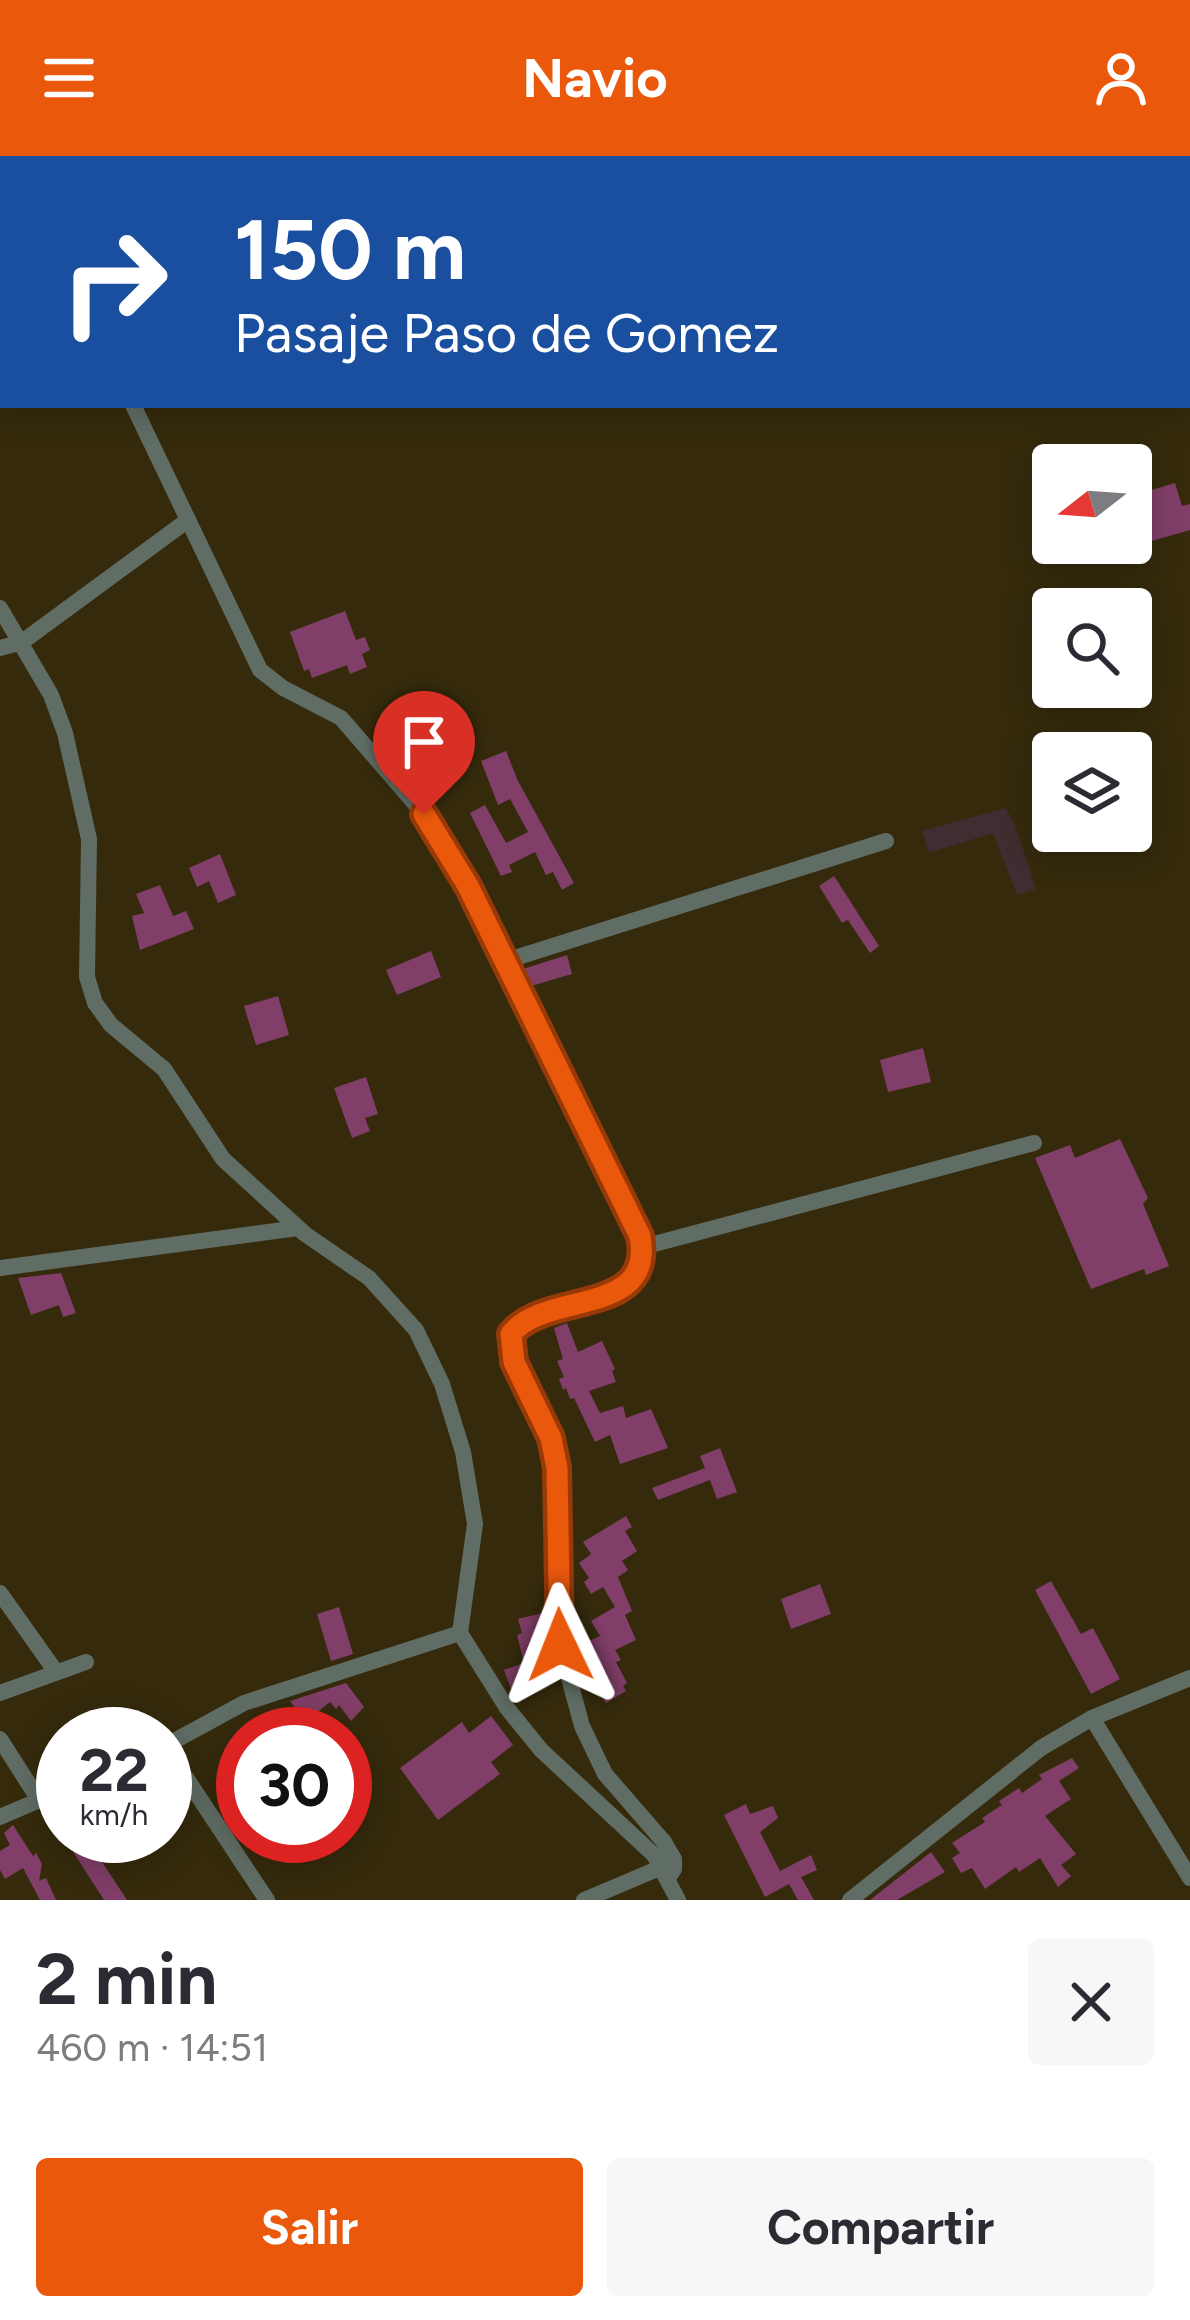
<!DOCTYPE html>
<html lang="es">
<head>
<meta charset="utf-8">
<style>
  body { margin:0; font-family:Figtree,sans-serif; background:#f7f7f7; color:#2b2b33; height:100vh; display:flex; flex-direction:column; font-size:45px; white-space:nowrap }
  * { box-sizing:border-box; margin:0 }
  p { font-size:39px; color:#7c7c81 }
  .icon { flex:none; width:66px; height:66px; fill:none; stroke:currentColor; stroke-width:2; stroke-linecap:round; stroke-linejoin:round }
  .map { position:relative; height:1744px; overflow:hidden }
  .sheet { display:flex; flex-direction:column; background:#fff; flex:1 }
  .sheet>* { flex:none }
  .hud { position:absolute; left:0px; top:0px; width:1191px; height:252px; box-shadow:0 6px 30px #0003; background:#1a4fa0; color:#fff; overflow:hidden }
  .needle { width:78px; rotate:253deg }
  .fabs { position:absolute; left:1032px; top:288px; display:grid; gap:24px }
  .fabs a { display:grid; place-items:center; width:120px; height:120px; border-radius:12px; background:#fff; box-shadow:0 6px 30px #0003; font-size:60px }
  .speed { position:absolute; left:36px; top:1551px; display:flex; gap:24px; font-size:60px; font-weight:700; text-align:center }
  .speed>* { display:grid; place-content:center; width:156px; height:156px; border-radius:50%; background:#fff; box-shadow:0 6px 30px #0003; line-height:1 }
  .speed small { font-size:30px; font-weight:400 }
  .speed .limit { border:18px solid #d22; background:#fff; color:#111 }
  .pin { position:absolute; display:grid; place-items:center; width:102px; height:102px; color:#fff; margin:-123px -51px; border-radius:50% 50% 50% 0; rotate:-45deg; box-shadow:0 0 12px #0007 }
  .pin .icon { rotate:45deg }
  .me { position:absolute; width:132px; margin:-66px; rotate:358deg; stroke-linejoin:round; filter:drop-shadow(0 0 9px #0008) }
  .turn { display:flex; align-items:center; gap:42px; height:252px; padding:0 36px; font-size:54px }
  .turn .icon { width:156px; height:156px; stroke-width:2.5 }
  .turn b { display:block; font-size:84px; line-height:102px }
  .round { display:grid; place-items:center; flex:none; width:126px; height:126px; border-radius:12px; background:#f7f7f7 }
  .headline { display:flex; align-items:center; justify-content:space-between; height:204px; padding:0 36px }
  h1 { font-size:72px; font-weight:700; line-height:90px }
  .primary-button { display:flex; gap:24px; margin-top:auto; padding:24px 36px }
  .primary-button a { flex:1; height:138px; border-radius:12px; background:#ea580c; color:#fff; font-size:48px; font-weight:700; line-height:138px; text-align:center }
  .primary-button a+a { background:#f7f7f7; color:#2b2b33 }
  header { display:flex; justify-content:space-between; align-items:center; height:156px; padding:0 36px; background:#ea580c; color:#fff; font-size:54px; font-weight:700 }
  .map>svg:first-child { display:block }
  .commercial { fill:#402c31 }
  .building { fill:#813e68 }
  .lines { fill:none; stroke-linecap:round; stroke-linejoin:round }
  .minor { stroke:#606d64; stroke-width:16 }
  .route-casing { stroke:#983908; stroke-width:30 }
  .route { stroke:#ea580c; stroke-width:21 }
</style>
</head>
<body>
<header><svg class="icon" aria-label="menu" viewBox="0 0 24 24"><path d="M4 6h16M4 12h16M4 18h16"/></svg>Navio<svg class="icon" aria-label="person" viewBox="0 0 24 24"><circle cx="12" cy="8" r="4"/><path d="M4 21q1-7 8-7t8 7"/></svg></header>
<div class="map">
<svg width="1190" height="1744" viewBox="0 0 1190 1744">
  <rect width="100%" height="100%" fill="#352a0c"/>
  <path class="commercial" d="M1005,652L1013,664L1036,733L1017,739L993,677L929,697L922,675Z"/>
  <path class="building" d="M1175,327L1182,350L1190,348V374L1148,386L1144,371L1131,375V340Z
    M345,455L356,484L365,481L370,494L362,498L367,511L350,518L347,509L312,522L309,513L304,515L290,476Z
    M506,595L518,625L574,727L562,734L553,716L546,719L535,696L509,709L512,716L501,720L470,657L485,649L506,687L528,676L510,643L498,649L481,605Z
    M220,698L236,739L218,747L209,725L197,731L189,712Z
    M834,720L879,790L870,797L848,764L842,767L819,730Z
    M160,729L173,760L186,755L194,773L140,794L132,760L144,757L136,738Z
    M431,795L441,821L397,839L386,814Z
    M567,799L572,818L531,830L523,813Z
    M278,840L289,879L256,889L244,850Z
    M923,892L931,926L888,936L880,904Z
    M366,921L378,958L365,962L370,975L352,982L334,932Z
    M1120,983L1148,1042L1143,1048L1169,1110L1146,1119L1144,1113L1091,1133L1035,1002L1070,989L1075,1002Z
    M61,1117L76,1157L63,1161L59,1149L31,1159L18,1122Z
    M567,1167L578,1196L602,1185L615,1213L612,1215L616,1226L589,1235L600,1257L623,1250L626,1262L651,1253L668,1292L620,1308L610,1279L595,1286L574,1242L570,1243L566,1232L563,1234L559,1223L564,1221L557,1205L563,1203L554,1172Z
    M720,1292L737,1336L717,1343L710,1324L658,1344L652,1332L705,1312L700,1300Z
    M626,1360L632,1371L625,1375L637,1395L622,1405L628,1414L618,1421L632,1455L625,1459L636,1484L615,1494L621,1504L616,1506L627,1527L623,1530L626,1535L606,1547L599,1536L604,1532L593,1513L600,1509L589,1485L600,1480L591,1465L615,1451L603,1431L591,1438L584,1426L589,1422L579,1407L591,1398L583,1386Z
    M1051,1425L1081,1478L1093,1472L1120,1523L1091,1538L1035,1434Z
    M820,1428L831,1458L791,1473L781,1443Z
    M339,1451L353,1498L331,1505L317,1458Z
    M547,1456V1485L535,1488L542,1511L536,1518L538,1531L513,1538L504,1514L524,1507L517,1479L522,1477L518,1463Z
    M346,1527L364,1551L351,1565L339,1549L336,1553L330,1546L305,1566L290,1545Z
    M491,1560L513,1589L491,1606L500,1618L438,1664L400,1612L462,1566L469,1577Z
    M1072,1602L1079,1612L1059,1625L1071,1643L1045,1660L1076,1698L1061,1709L1071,1720L1058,1731L1040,1702L1019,1716L1016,1711L985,1733L972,1712L961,1717L952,1702L960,1697L952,1687L985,1666L982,1662L1002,1649L999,1645L1019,1632L1022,1637L1042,1623L1039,1619Z
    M746,1648L750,1658L773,1650L778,1662L760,1676L780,1715L811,1699L817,1714L801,1721L814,1744H798L789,1728L765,1741L724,1659Z
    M13,1669L33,1700L36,1697L42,1708L39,1725L46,1722L56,1744H40L23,1712L5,1723L0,1714V1695L10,1689L4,1677Z
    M63,1680H85L127,1744H104Z
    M931,1696L945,1716L897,1744H870Z"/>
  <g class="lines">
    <path class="minor" d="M19,0L20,3
      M133,249L260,514L283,532L341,562L424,658L468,730L640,1080C656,1169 528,1133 512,1177C509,1185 512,1198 513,1206L551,1282L557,1312L560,1489L582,1570L605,1618L664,1686L674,1703V1713L668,1722
      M0,452L51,539L65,577L89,683L87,821L95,847L111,869L164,913L223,1003L305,1078L369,1122L416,1174L442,1228L463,1296L475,1368L460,1477L507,1552L541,1594L654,1699L678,1744
      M0,492L22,486L188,364
      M505,805L886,685
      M643,1091L1034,987
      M0,1112L298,1072
      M0,1437L56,1516
      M0,1537L86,1506
      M1092,1562L1190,1722
      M0,1583L39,1644
      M165,1590L244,1547L460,1477
      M165,1590L267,1744
      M0,1661L63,1634
      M584,1744L662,1711
      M850,1744L1041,1592L1092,1562L1190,1522"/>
  </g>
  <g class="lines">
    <g class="route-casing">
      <path id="route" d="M424,658L468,730L640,1080C655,1162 546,1134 511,1178L514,1206L551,1282L557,1312L560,1489"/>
    </g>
    <use href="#route" class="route"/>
  </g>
</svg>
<div class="fabs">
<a><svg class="needle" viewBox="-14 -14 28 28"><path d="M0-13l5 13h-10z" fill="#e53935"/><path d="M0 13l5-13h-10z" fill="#7c7c81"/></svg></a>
<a><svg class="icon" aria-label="search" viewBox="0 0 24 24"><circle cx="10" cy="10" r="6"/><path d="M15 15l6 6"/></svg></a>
<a><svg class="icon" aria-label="layers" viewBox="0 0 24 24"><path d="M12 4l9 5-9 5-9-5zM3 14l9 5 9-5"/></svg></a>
</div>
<div class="speed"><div>22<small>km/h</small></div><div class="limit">30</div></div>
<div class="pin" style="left:424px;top:658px;background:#d93025"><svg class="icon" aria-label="arrive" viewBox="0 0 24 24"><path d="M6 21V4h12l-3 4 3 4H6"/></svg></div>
<svg class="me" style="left:560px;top:1489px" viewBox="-20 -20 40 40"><path d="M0-17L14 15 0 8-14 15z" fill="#ea580c" stroke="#fff" stroke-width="4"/></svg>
<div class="hud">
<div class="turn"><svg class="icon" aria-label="right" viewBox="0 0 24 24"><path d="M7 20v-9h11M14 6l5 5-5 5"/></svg><div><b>150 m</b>Pasaje Paso de Gomez</div></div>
</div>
</div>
<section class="sheet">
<div class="headline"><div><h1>2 min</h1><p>460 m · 14:51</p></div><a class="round"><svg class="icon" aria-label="close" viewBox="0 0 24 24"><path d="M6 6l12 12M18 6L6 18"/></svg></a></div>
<div class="primary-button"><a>Salir</a><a>Compartir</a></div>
</section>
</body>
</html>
